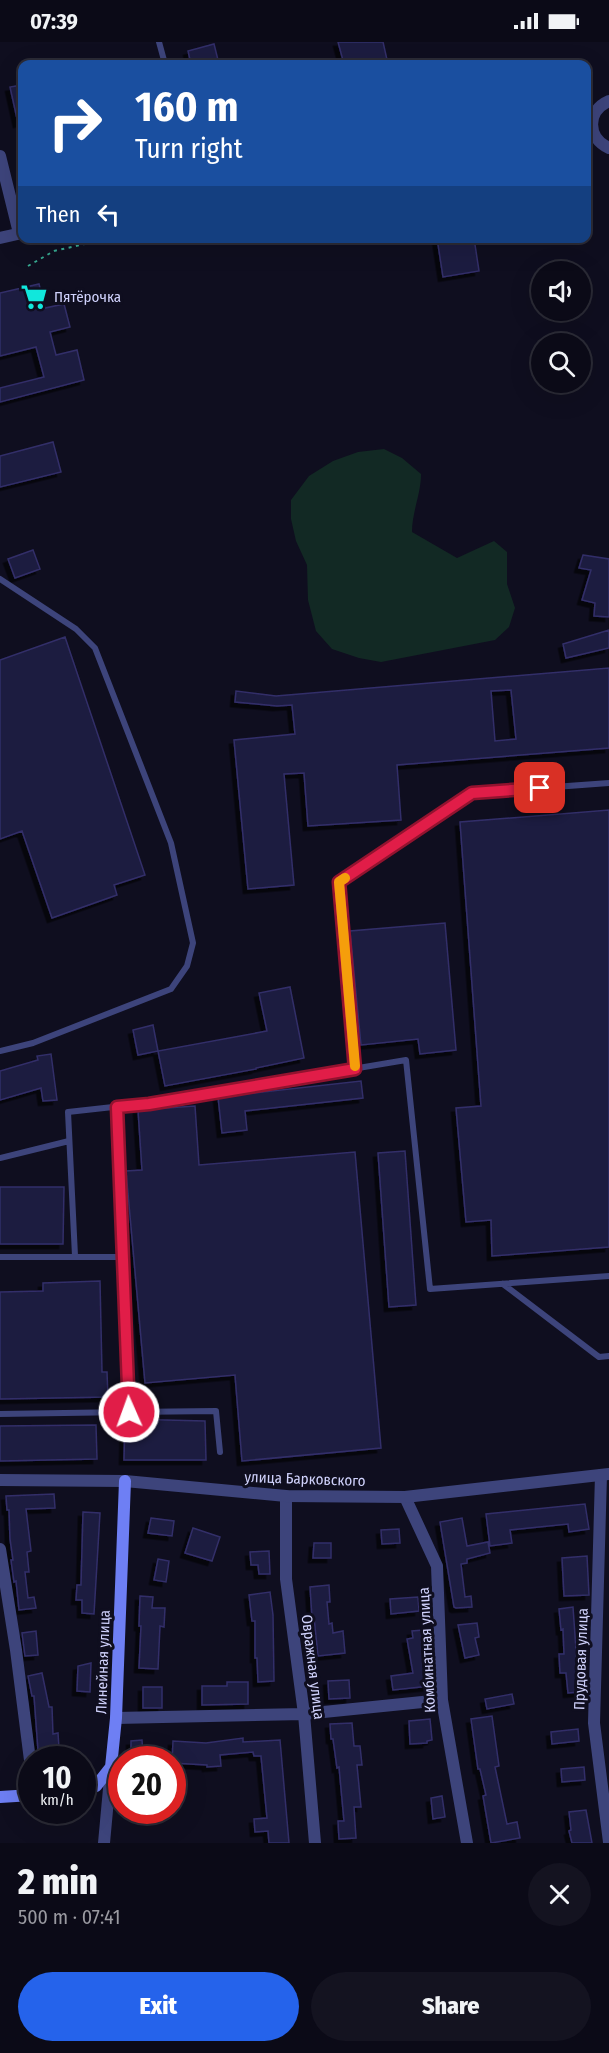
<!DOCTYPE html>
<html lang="en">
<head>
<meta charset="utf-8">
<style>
  body { margin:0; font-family:"Fira Sans Condensed",sans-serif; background:#141320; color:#f1f3f6; height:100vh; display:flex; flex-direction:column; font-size:22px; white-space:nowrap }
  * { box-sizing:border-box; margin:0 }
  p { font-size:20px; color:#9a9aa1 }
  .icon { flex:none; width:33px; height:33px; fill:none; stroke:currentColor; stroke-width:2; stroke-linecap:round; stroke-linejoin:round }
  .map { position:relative; height:1801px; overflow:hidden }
  .panel { display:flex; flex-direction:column; background:#0b0a17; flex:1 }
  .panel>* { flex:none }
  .banner { position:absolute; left:18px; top:18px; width:573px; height:183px; border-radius:12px; box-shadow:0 6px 24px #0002,0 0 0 2px #2b2b36; background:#1a4fa0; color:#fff; overflow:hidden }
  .fabs { position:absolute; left:531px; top:219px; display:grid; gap:12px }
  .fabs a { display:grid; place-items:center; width:60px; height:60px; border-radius:50%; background:#0b0a17; box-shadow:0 6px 24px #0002,0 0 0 2px #2b2b36; font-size:30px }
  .speed { position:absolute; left:18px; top:1704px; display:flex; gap:12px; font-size:30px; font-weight:700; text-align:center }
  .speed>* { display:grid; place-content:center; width:78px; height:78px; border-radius:50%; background:#0b0a17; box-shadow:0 6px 24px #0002,0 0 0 2px #2b2b36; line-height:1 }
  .speed small { font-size:15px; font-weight:400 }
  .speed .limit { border:9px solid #d22; background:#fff; color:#111 }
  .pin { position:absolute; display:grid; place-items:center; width:51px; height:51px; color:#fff; margin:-26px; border-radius:12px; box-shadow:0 3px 9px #0006 }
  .me { position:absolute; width:66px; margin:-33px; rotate:358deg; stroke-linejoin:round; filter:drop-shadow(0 0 4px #0008) }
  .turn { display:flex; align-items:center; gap:21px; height:126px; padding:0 18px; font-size:27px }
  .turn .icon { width:78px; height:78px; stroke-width:2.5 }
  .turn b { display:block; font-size:42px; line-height:51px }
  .then { display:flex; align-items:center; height:57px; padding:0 18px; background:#0003; gap:12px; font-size:22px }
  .round { display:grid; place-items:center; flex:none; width:63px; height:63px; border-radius:32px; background:#141320 }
  .summary { display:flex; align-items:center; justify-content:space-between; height:102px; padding:0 18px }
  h1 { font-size:36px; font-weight:800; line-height:45px }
  .button { display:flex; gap:12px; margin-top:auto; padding:12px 18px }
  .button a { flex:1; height:69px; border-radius:36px; background:#2563eb; color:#fff; font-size:24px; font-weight:800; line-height:69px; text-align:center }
  .button a+a { background:#141320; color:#f1f3f6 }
  .status { display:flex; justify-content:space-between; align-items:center; height:42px; padding:0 30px; background:#0b0a17; direction:ltr }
  .status svg { height:16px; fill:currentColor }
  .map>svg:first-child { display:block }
  .green { fill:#122924 }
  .building { fill:#1e1c3f; stroke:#322f69; stroke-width:1.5; fill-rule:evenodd; filter:url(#shadow) }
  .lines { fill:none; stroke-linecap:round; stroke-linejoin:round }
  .path { stroke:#37a991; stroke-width:2; stroke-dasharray:3 4.5; stroke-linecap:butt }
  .service { stroke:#3d447b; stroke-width:6 }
  .minor { stroke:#3d447b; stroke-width:12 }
  .tertiary { stroke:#3d447b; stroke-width:12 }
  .secondary { stroke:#6e7ff4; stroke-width:12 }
  .route-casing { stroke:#92132f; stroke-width:15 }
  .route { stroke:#e11d48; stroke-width:10 }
  .slow { stroke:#f59e0b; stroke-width:10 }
  .labels { text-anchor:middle; stroke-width:6; stroke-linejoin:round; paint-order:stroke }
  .poi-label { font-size:15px; fill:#d0d2fc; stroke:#0f0e1f; text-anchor:start }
  .street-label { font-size:15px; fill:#d0d2fc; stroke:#0f0e1f }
</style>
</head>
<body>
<div class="status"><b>07:39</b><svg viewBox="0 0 49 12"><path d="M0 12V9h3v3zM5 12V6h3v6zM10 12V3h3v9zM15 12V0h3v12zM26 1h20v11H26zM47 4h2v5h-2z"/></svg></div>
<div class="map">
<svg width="609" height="1801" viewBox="0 0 609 1801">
  <defs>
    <filter id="shadow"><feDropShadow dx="-4.5" dy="4.5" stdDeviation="0" flood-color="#0009"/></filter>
  </defs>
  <rect width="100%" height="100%" fill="#0f0e1f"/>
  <path class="green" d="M384,407L402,416L421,432C421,452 412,470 412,490L457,516L494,499L507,510V542L515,566L509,585L495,598L381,620L359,616L332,607L316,589L308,558L307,523L296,499L291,477V458L309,434L333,419L358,410Z"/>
  <path class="building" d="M338,0H383L388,22H344Z
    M214,2L219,22H191L188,9Z
    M22,43V80L18,81L10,45Z
    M437,196H474L479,229L443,235Z
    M39,242L45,266L64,262L70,285L50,290L56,313L77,308L84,338L0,360V346L44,335L36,305L0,314V251Z
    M53,400L61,430L0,445V414Z
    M33,508L40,527L15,536L8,517Z
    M583,513L609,517V575L594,574L595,561L582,558L591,528L579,526Z
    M609,588V606L566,616L563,602Z
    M65,595L145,833L114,843L117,853L52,876L22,789L0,797V618Z
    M609,626V706L397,723L401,778L308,784L304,731L284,732L294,843L248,847L234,698L295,692L292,663L277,664L235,660L236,649L276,654ZM511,648L516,697L495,699L491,649Z
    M609,768V1205L492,1214L491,1178L466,1180L456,1066L481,1064L460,780Z
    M445,881L456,1008L420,1012L418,997L361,1003L350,889Z
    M290,945L304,1016L256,1026V1027L165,1044L158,1009L267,989L259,951Z
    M153,983L158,1009L138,1013L133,988Z
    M51,1012L57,1058L43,1059L41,1046L0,1058V1029L38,1018L37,1014Z
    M361,1039L363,1056L245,1069L247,1088L222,1091L218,1055Z
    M195,1064L199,1123L355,1110L381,1406L242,1419L235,1333L145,1341L126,1129L142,1128L138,1068Z
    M405,1109L416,1263L389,1265L378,1111Z
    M0,1145H64L63,1202H0Z
    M100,1239L102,1330H107L108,1355L0,1357V1250L43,1249V1241Z
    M125,1377L205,1379L206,1418H124Z
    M96,1383L97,1417L0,1419V1384Z
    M54,1452L55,1466L26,1467L31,1509L27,1510L29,1530H25L28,1556L34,1555L36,1566L19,1568L16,1539L14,1540L11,1518H13L10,1497L9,1468H7L6,1454Z
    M585,1462L589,1487L569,1490L568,1482L510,1488L512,1501L490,1504L486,1472Z
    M83,1470L100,1471L94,1572L82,1571V1558H76L77,1543H81Z
    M151,1476L174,1479L172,1494L148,1491Z
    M462,1476L467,1504L488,1500L490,1511L467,1517V1521L461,1522L465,1555L471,1554L472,1565L456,1566L454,1565L440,1480Z
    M193,1486L220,1495L212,1519L185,1511Z
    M399,1487L400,1501L382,1502L381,1488Z
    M314,1501H331V1516H313Z
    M269,1509L270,1532H259L258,1523H251L250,1510Z
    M587,1514L589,1553L564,1554L562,1516Z
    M158,1517L169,1519L166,1540L154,1538Z
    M329,1543L330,1560H327L329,1582L332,1581L333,1591L343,1589L345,1611L318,1614L314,1575H312L310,1545Z
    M270,1550L273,1573L274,1639L258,1640L257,1616H255V1579H252L249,1553Z
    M140,1554L153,1555L152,1566H165L164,1585L160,1584L158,1627L139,1626L141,1584H139Z
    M418,1555L419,1569L391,1572L390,1557Z
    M573,1565L579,1650L568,1651L566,1631H560L559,1612H564L563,1587L561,1588L559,1567Z
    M477,1581L479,1595L475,1596L479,1613L465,1616L458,1583Z
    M423,1588L430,1644L393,1648L391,1634L413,1631L407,1597L413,1596L412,1589Z
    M36,1589L38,1613L25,1614L22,1591Z
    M91,1621L90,1650L77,1649L78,1624Z
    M42,1631L49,1665H52L53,1692L58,1691L59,1706L38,1708L34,1654H32L28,1634Z
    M349,1638L350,1656L329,1657L328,1639Z
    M227,1640H248V1662L202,1663V1644H227Z
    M143,1645H162V1666H143Z
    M512,1652L514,1662L487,1667L485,1657Z
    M492,1674L499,1724L495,1725L507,1782L517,1780L520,1796L491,1801L483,1754L486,1753L480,1727H478L471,1677Z
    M430,1677L432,1698L427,1699V1701L410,1702L409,1679Z
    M352,1681L354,1704H360L362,1723H357L361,1765H354L356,1796L339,1797L338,1779H344L339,1725L337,1726L333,1697H331L330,1682Z
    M578,1687L579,1699L552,1702L551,1690Z
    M243,1696V1700L280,1698L289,1801H269L268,1789L255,1790L254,1777L267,1776L261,1714H254L253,1710L220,1713L221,1724L207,1725V1723L172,1721L173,1699L206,1701Z
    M142,1698L143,1713L131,1714V1699Z
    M584,1725L585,1738L562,1740L561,1727Z
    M442,1754L445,1775L433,1777L431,1756Z
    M586,1768L592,1801H572L569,1789L571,1788L569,1770Z"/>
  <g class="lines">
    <path class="path" d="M28,224L54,209L111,196"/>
    <path class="service" d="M159,0L165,22
      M0,537L76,587L95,606L171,801L193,901L187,924L171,947L33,1001L0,1009
      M355,1027L339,840L472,751L609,741
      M117,1065L129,1370L216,1369L220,1410
      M0,1116L69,1099
      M75,1214L68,1070L149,1061L406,1018L430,1247L609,1234
      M0,1215H123
      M503,1242L599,1315L609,1314
      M0,1372L129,1370"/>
    <path class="minor" d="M0,114L19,191
      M601,1433L594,1681L609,1800
      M0,1438L125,1439
      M286,1454V1537L304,1672L315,1801
      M405,1455L437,1524L442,1658L467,1801
      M0,1507L16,1608L32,1734
      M116,1676L304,1672L442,1658
      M104,1801L111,1725"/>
    <path class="tertiary" d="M609,59C586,69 587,96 609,106
      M0,196L22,191
      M125,1439L286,1454L405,1455L609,1432"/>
    <path class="secondary" d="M82,1750L96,1744L111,1725L116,1676L125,1439
      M0,1755L32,1753"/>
  </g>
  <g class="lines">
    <g class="route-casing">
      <path id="route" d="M129,1370L117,1065L149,1062L355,1027L339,840L472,751L540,746"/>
    </g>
    <use href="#route" class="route"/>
    <path class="slow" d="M345,836L339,840L355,1024"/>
  </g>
  <defs>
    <g id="supermarket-bare" transform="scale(2.07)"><path d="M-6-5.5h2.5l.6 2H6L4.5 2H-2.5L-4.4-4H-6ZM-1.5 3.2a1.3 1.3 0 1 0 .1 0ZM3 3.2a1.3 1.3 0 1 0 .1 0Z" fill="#11e7dc" stroke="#0f0e1f" stroke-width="2.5" paint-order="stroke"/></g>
  </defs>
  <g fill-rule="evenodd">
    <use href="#supermarket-bare" x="34" y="255"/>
  </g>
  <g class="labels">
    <g class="poi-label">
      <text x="54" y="260">Пятёрочка</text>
    </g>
    <g class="street-label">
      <text transform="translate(305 1437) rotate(2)" y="5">улица Барковского</text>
      <text transform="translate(427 1608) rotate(-93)" y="5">Комбинатная улица</text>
      <text transform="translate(581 1617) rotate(-88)" y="5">Прудовая улица</text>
      <text transform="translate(103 1620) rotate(-88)" y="5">Линейная улица</text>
      <text transform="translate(313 1625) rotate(83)" y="5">Овражная улица</text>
    </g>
  </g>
</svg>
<div class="fabs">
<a><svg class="icon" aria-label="sound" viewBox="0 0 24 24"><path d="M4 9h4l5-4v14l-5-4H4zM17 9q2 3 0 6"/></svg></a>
<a><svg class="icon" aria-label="search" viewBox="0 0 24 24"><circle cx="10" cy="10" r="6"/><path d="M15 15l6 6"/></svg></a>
</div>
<div class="speed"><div>10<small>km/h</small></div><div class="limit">20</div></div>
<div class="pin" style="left:540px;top:746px;background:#d93025"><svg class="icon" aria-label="arrive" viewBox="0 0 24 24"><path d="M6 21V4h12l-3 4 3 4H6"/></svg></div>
<svg class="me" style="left:129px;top:1370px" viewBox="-20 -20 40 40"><circle r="17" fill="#e11d48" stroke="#fff" stroke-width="3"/><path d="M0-11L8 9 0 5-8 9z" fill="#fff"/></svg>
<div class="banner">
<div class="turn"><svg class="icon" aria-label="right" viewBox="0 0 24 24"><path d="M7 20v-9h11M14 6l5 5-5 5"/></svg><div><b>160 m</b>Turn right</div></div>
<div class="then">Then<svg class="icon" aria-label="left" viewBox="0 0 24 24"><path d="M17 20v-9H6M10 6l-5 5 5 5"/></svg></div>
</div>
</div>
<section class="panel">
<div class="summary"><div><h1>2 min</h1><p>500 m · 07:41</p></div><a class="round"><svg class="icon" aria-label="close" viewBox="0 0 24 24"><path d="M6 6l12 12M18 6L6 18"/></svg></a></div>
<div class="button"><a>Exit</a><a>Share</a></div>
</section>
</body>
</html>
